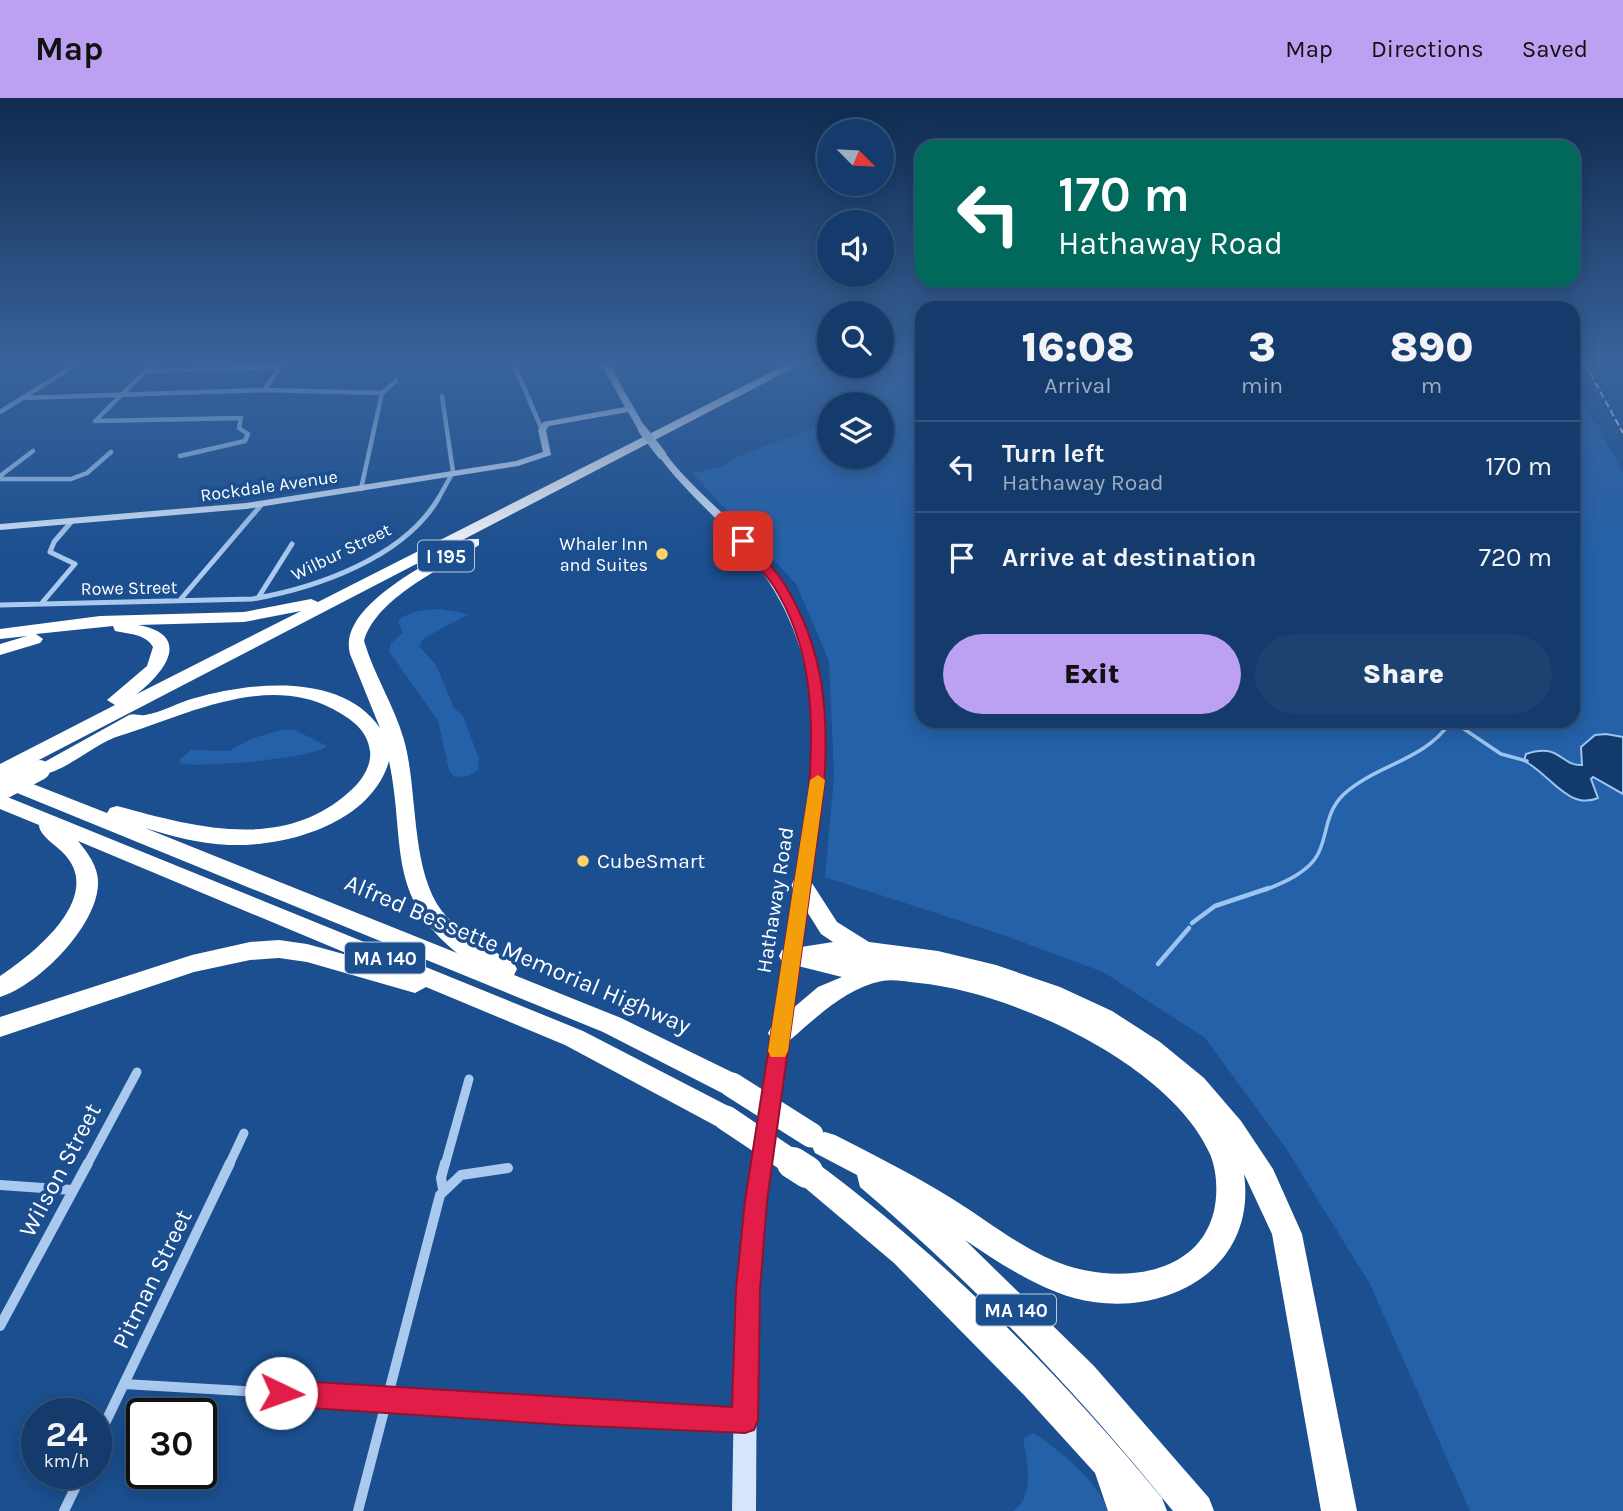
<!DOCTYPE html>
<html lang="en">
<head>
<meta charset="utf-8">
<style>
  body { margin:0; font-family:Karla,sans-serif; background:#1d4271; color:#f1f3f6; height:100vh; display:flex; flex-direction:column; font-size:26px; white-space:nowrap }
  * { box-sizing:border-box; margin:0 }
  p { font-size:23px; color:#9dadc1 }
  .icon { flex:none; width:38px; height:38px; fill:none; stroke:currentColor; stroke-width:2; stroke-linecap:round; stroke-linejoin:round }
  .map { position:relative; flex:1; overflow:hidden }
  .drawer { position:absolute; left:915px; top:203px; width:665px; height:427px; display:flex; flex-direction:column; background:#143b6b; border-radius:21px; box-shadow:0 4px 18px #0003,0 0 0 2px #33557e }
  .drawer>* { flex:none }
  .hud { position:absolute; left:915px; top:42px; width:665px; height:147px; border-radius:21px; box-shadow:0 4px 18px #0003,0 0 0 2px #33557e; background:#00695c; color:#fff; overflow:hidden }
  .needle { width:46px; rotate:114deg }
  .buttons { position:absolute; left:817px; top:21px; display:grid; gap:14px }
  .buttons a { display:grid; place-items:center; width:77px; height:77px; border-radius:50%; background:#143b6b; box-shadow:0 4px 18px #0003,0 0 0 2px #33557e; font-size:35px }
  .speed { position:absolute; left:21px; top:1300px; display:flex; gap:14px; font-size:35px; font-weight:700; text-align:center }
  .speed>* { display:grid; place-content:center; width:91px; height:91px; border-radius:50%; background:#143b6b; box-shadow:0 4px 18px #0003,0 0 0 2px #33557e; line-height:1 }
  .speed small { font-size:18px; font-weight:400 }
  .speed .limit { border:4px solid #111; border-radius:10px; background:#fff; color:#111 }
  .pin { position:absolute; display:grid; place-items:center; width:60px; height:60px; color:#fff; margin:-30px; border-radius:14px; box-shadow:0 4px 10px #0006 }
  .me { position:absolute; width:77px; margin:-38px; rotate:93deg; stroke-linejoin:round; filter:drop-shadow(0 0 5px #0008) }
  .turn { display:flex; align-items:center; gap:24px; height:147px; padding:0 28px; font-size:32px }
  .turn .icon { width:91px; height:91px; stroke-width:2.5 }
  .turn b { display:block; font-size:49px; line-height:60px }
  .eta { display:flex; justify-content:space-evenly; align-items:center; height:119px; text-align:center }
  .eta b { font-size:42px; font-weight:800; line-height:49px }
  .primary-button { display:flex; gap:14px; margin-top:auto; padding:14px 28px }
  .primary-button a { flex:1; height:80px; border-radius:42px; background:#bca0f2; color:#111; font-size:28px; font-weight:800; line-height:80px; text-align:center }
  .primary-button a+a { background:#1d4271; color:#f1f3f6 }
  ul { padding:0; list-style:none }
  li { display:flex; align-items:center; gap:21px; height:91px; padding:0 28px; border-top:2px solid #33557e }
  li div { flex:1 }
  li b { display:block; font-size:26px }
  li em { font-style:normal }
  header { display:flex; align-items:center; gap:42px; box-sizing:border-box; height:98px; padding:0 35px; background:#bca0f2; color:#111 }
  header strong { font-size:33px }
  nav { display:flex; gap:38px; margin-inline-start:auto; font-size:24px }
  .map>svg:first-child { display:block }
  .green { fill:#2461a8 }
  .water { fill:#123a6d; stroke:#9cc4f0; stroke-width:2 }
  .lines { fill:none; stroke-linecap:round; stroke-linejoin:round }
  .stream-far1 { stroke:#9cc4f0; stroke-width:3.5 }
  .stream { stroke:#9cc4f0; stroke-width:4.5 }
  .street-far3 { stroke:#a9c9ee; stroke-width:4.5 }
  .street-far2 { stroke:#a9c9ee; stroke-width:5 }
  .street-far1 { stroke:#a9c9ee; stroke-width:9 }
  .street { stroke:#a9c9ee; stroke-width:10 }
  .secondary { fill:#d6e6fa; fill-rule:evenodd }
  .highway { fill:#fff; fill-rule:evenodd }
  .rail { stroke:#fff; stroke-width:2; stroke-dasharray:7 3.5; stroke-linecap:butt }
  .secondary-bridge { stroke:#d6e6fa; stroke-width:9 }
  .highway-bridge-far2 { stroke:#fff; stroke-width:20 }
  .highway-bridge-far1 { stroke:#fff; stroke-width:25 }
  .highway-bridge { stroke:#fff; stroke-width:32 }
  .route { fill:#e11d48; stroke:#92132f; stroke-width:2 }
  .slow { fill:#f59e0b }
  .poi-dot { fill:#ffd166; stroke:#1b4f8f; stroke-width:2.5 }
  .labels { text-anchor:middle; stroke-width:7; stroke-linejoin:round; paint-order:stroke }
  .far-street-label { font-size:18px; fill:#fff; stroke:#1b4f8f }
  .far-poi-label { font-size:18px; fill:#fff; stroke:#1b4f8f; text-anchor:end }
  .shield { fill:#1b4f8f; stroke:#bbcadd; stroke-width:2 }
  .shield-label { font-size:19px; font-weight:bold; fill:#fff }
  .poi-label { font-size:21px; fill:#fff; stroke:#1b4f8f; text-anchor:start }
  .street-label { font-size:21px; fill:#fff; stroke:#1b4f8f }
  .near-street-label { font-size:24px; fill:#fff; stroke:#1b4f8f }
</style>
</head>
<body>
<header>
<strong>Map</strong>
<nav><a>Map</a><a>Directions</a><a>Saved</a></nav>
</header>
<div class="map">
<svg width="1623" height="1413" viewBox="0 0 1623 1413">
  <rect width="100%" height="100%" fill="#1b4f8f"/>
  <path class="green" d="M922,266V623H1573V285L1623,374V1413H1470L1370,1186L1285,1049L1205,940L1103,874L1006,838L825,779L834,678L829,563L796,486L692,375L724,368L737,359L806,333L829,319L830,359H882V306H852Z
    M441,511L469,516L424,540L419,548L436,567L454,610L463,618L479,661L478,672L468,678L454,679L449,672L438,623L389,553L391,545L403,535L398,523C410,512 425,512 441,511Z
    M281,632H295L327,648C313,661 204,669 182,666L179,662L191,652L229,653L253,640Z
    M1033,1335C1066,1356 1091,1380 1111,1413H1013C1036,1396 1027,1364 1023,1340Z"/>
  <path class="water" d="M1606,636L1623,639V696L1593,679L1591,681L1598,700C1568,713 1548,674 1524,663L1526,656C1560,644 1560,668 1582,667L1581,649L1595,637Z"/>
  <g class="lines">
    <path class="stream-far1" d="M1265,792C1283,785 1309,774 1318,756C1328,736 1325,715 1343,697C1375,667 1423,663 1449,626L1461,629L1501,656L1527,663"/>
    <path class="stream" d="M1192,825L1215,808L1269,790
      M1158,866L1189,830"/>
    <path class="street-far3" d="M514,266L542,332
      M147,273L281,269
      M264,292L282,267
      M22,300L264,292L382,295
      M0,314L77,266
      M95,323L241,320L239,330L248,336L245,343L180,358
      M95,323L153,266
      M0,378L33,353
      M0,381H71L87,375L111,354
      M361,391L382,295L396,283
      M437,403L453,374L442,298"/>
    <path class="street-far2" d="M258,500L292,446
      M180,502L262,406
      M41,506L75,466L50,454L54,444L72,423
      M0,507L252,501C316,490 403,460 438,401"/>
    <path class="street-far1" d="M87,1067L137,974
      M229,1067L244,1035
      M445,1067L469,981"/>
    <path class="street" d="M0,1087L72,1092
      M443,1091L441,1080L445,1065
      M0,1228L88,1065
      M124,1286L741,1322
      M96,1344L230,1065
      M64,1413L82,1376
      M358,1413L440,1097L461,1077L508,1070"/>
    <path class="secondary" d="M601,266H609L646,331L645,333H639L628,314L549,328L546,332L551,357L518,368L246,411L0,432V426L246,405L516,363L543,354L538,332L543,324L625,309Z
      M659,355H665C686,383 712,404 736,429C808,504 831,575 825,678L761,1149L757,1232L756,1413H732L735,1232L741,1149L811,678C818,578 798,506 727,432C703,407 678,385 658,357Z"/>
    <path class="highway" d="M787,266H801L10,677L107,715L110,710L117,708C195,729 282,754 349,694C361,684 372,668 370,653C367,631 351,621 333,611C264,575 185,618 119,638C94,645 57,682 33,676L30,672L129,617C135,615 139,618 145,617C161,615 179,604 195,600C251,584 342,574 380,630L350,556C337,507 434,463 469,441H479V447C443,470 376,500 364,543C374,577 394,607 404,642C419,694 409,781 448,820C467,839 490,851 514,865L517,871L514,877L621,920L742,979L746,987L742,995L732,998L722,995L603,934L0,688V666L115,607L107,602L147,568L153,549C146,536 129,536 115,533L113,528L36,536L43,541L40,545L0,557V546L27,538L0,541V531L100,518L244,514L311,501L318,504ZM301,513L137,596C165,574 193,537 138,527L244,524ZM389,663C406,744 385,796 457,855L145,730C172,738 200,746 229,747C286,749 371,726 389,663Z
      M0,696L583,933L736,1012L740,1020L736,1028L726,1032L716,1028L565,947L426,889L415,895L307,864L279,860L250,862L194,874L0,939V919L192,857L250,844L279,842L307,846L358,860L78,743C88,755 99,770 98,786C97,828 39,887 0,899V878C32,857 103,801 66,758C58,748 39,738 39,727L0,711Z
      M802,780L810,782L837,824L869,844L938,853L996,867L1060,889L1112,913L1160,944L1204,980L1241,1023L1273,1071L1302,1136L1357,1413H1321L1272,1136L1244,1076C1258,1175 1159,1223 1074,1200C1034,1188 999,1165 965,1142L1094,1268L1209,1400L1214,1413H1173C1078,1295 975,1187 860,1089L857,1077L815,1055L811,1046L815,1037L825,1034L835,1037C874,1057 914,1077 951,1100C990,1124 1030,1158 1075,1170C1128,1184 1199,1175 1214,1113C1218,1095 1217,1073 1210,1056C1170,966 1012,894 919,885C908,884 893,881 882,883C846,890 817,919 790,942L781,945L772,942L768,935L772,928L818,889L842,879L782,864L779,858L782,852L833,844L821,836L791,788L794,782Z
      M807,1061L817,1065C945,1160 1061,1277 1162,1400L1167,1413H1108L1095,1375L1024,1297L894,1165L797,1083L792,1074L797,1065Z"/>
    <path class="rail" d="M1585,266L1623,335"/>
    <path class="secondary-bridge" d="M642,331L662,357"/>
    <path class="highway-bridge-far2" d="M0,693L40,672"/>
    <path class="highway-bridge-far1" d="M732,987L811,1037
      M726,1020L796,1067"/>
    <path class="highway-bridge" d="M793,1065L807,1074"/>
  </g>
  <linearGradient id="sky" x2="0" y2="1"><stop stop-color="#0f2b4f"/><stop offset="0.57" stop-color="#39639b"/><stop offset="1" stop-color="#39639b" stop-opacity="0"/></linearGradient>
  <rect width="1623" height="463" fill="url(#sky)"/>
  <path class="route" d="M739,441H747C759,456 775,470 785,487C825,553 829,616 824,691L767,1103L760,1191L758,1322L754,1332L745,1335L565,1327L281,1308L272,1304L268,1295L272,1286L281,1282L732,1309L736,1191L745,1103L809,691C814,621 813,549 773,487C763,473 750,459 739,446Z"/>
  <path class="slow" d="M818,677L825,682L788,953L785,959H771L768,953L810,682Z"/>
  <g class="poi-dot">
    <circle cx="662" cy="456" r="7"/>
    <circle cx="583" cy="763" r="7"/>
  </g>
  <g class="labels">
    <g class="far-street-label">
      <text transform="translate(269 388) rotate(-8)" y="6">Rockdale Avenue</text>
      <text transform="translate(341 454) rotate(-26)" y="6">Wilbur Street</text>
      <text transform="translate(129 490) rotate(-1)" y="6">Rowe Street</text>
    </g>
    <g class="far-poi-label">
      <text x="648" y="452">Whaler Inn<tspan x="648" dy="21">and Suites</tspan></text>
    </g>
    <g class="shield">
      <rect x="418" y="442.5" width="56" height="31" rx="5"/>
      <rect x="345" y="844.5" width="80" height="31" rx="5"/>
      <rect x="976" y="1196.5" width="80" height="31" rx="5"/>
    </g>
    <g class="shield-label">
      <text x="446" y="465">I 195</text>
      <text x="385" y="867">MA 140</text>
      <text x="1016" y="1219">MA 140</text>
    </g>
    <g class="poi-label">
      <text x="597" y="770">CubeSmart</text>
    </g>
    <g class="street-label">
      <text transform="translate(775 802) rotate(-81)" y="7">Hathaway Road</text>
    </g>
    <g class="near-street-label">
      <text transform="translate(518 856) rotate(23)" y="8">Alfred Bessette Memorial Highway</text>
      <text transform="translate(60 1072) rotate(-62)" y="8">Wilson Street</text>
      <text transform="translate(152 1181) rotate(-64)" y="8">Pitman Street</text>
    </g>
  </g>
</svg>
<div class="buttons">
<a><svg class="needle" viewBox="-14 -14 28 28"><path d="M0-13l5 13h-10z" fill="#e53935"/><path d="M0 13l5-13h-10z" fill="#9dadc1"/></svg></a>
<a><svg class="icon" aria-label="sound" viewBox="0 0 24 24"><path d="M4 9h4l5-4v14l-5-4H4zM17 9q2 3 0 6"/></svg></a>
<a><svg class="icon" aria-label="search" viewBox="0 0 24 24"><circle cx="10" cy="10" r="6"/><path d="M15 15l6 6"/></svg></a>
<a><svg class="icon" aria-label="layers" viewBox="0 0 24 24"><path d="M12 4l9 5-9 5-9-5zM3 14l9 5 9-5"/></svg></a>
</div>
<div class="speed"><div>24<small>km/h</small></div><div class="limit">30</div></div>
<div class="pin" style="left:743px;top:443px;background:#d93025"><svg class="icon" aria-label="arrive" viewBox="0 0 24 24"><path d="M6 21V4h12l-3 4 3 4H6"/></svg></div>
<svg class="me" style="left:281px;top:1295px" viewBox="-20 -20 40 40"><circle r="19" fill="#fff"/><path d="M0-13L10 11 0 6-10 11z" fill="#e11d48"/></svg>
<div class="hud">
<div class="turn"><svg class="icon" aria-label="left" viewBox="0 0 24 24"><path d="M17 20v-9H6M10 6l-5 5 5 5"/></svg><div><b>170 m</b>Hathaway Road</div></div>
</div>
<section class="drawer">
<div class="eta">
<div><b>16:08</b><p>Arrival</p></div>
<div><b>3</b><p>min</p></div>
<div><b>890</b><p>m</p></div>
</div>
<ul>
<li><svg class="icon" aria-label="left" viewBox="0 0 24 24"><path d="M17 20v-9H6M10 6l-5 5 5 5"/></svg><div><b>Turn left</b><p>Hathaway Road</p></div><em>170 m</em></li>
<li><svg class="icon" aria-label="arrive" viewBox="0 0 24 24"><path d="M6 21V4h12l-3 4 3 4H6"/></svg><div><b>Arrive at destination</b></div><em>720 m</em></li>
</ul>
<div class="primary-button"><a>Exit</a><a>Share</a></div>
</section>
</div>
</body>
</html>
